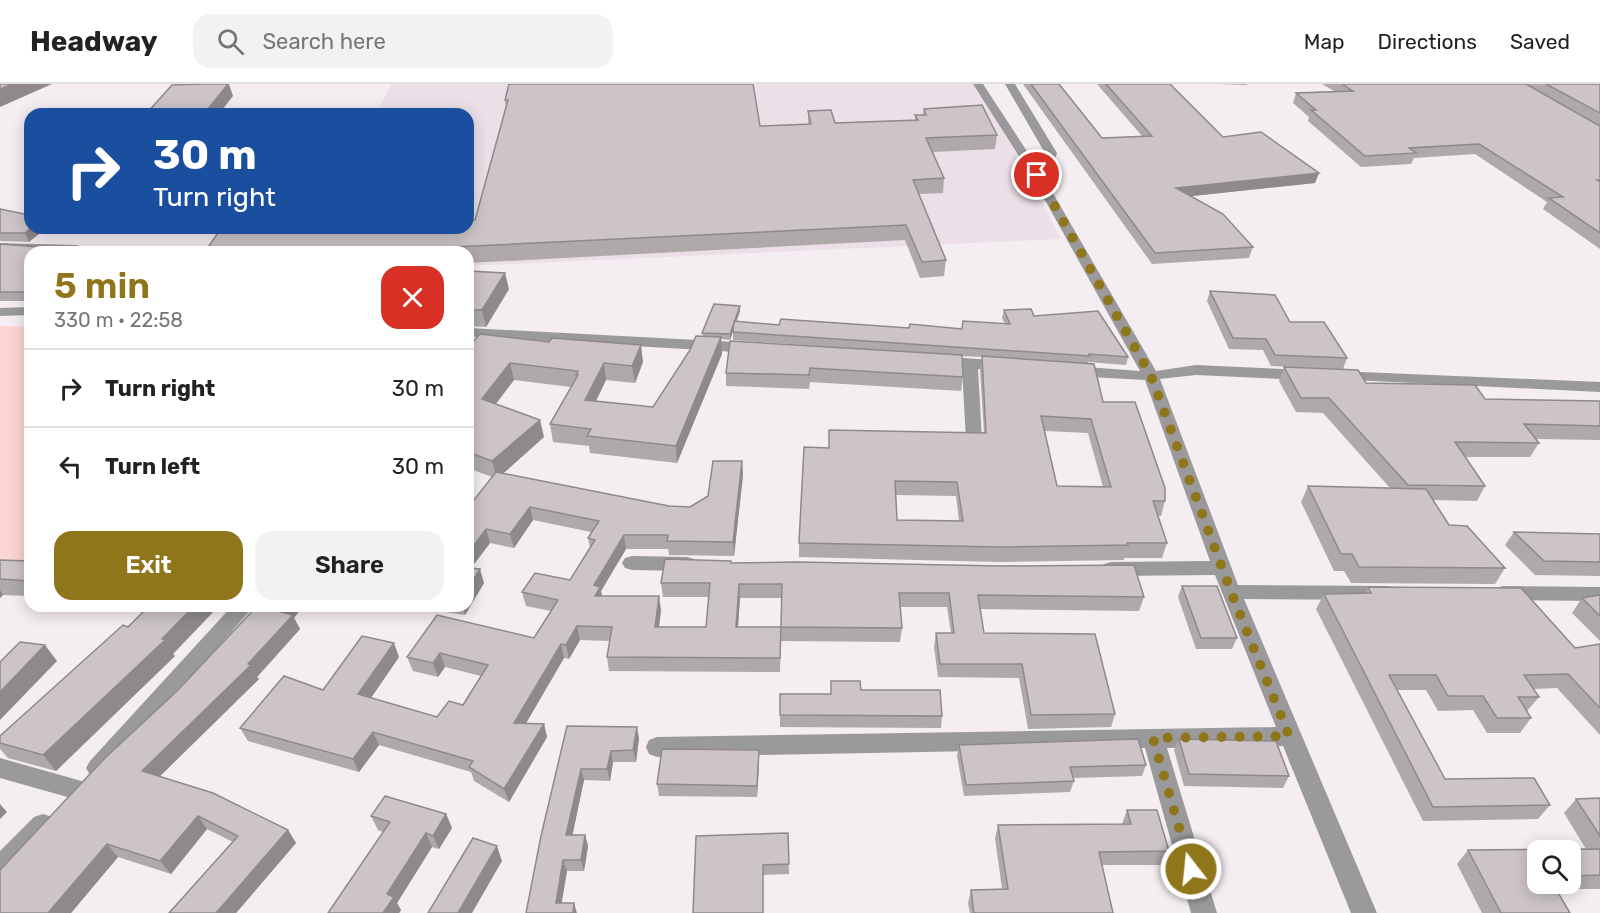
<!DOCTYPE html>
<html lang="en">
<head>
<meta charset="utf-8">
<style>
  body { margin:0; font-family:Rubik,sans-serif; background:#f2f2f2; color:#222; height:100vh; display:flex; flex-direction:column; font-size:22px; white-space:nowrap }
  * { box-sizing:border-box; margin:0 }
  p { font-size:20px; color:#767676 }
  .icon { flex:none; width:33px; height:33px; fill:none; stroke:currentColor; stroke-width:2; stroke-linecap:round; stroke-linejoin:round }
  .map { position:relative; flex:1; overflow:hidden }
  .sheet { position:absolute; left:24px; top:162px; width:450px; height:366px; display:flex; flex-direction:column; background:#fff; border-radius:18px; box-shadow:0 3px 15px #0003 }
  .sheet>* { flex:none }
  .top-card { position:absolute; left:24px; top:24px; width:450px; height:126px; border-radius:18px; box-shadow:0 3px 15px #0003; background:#1a4fa0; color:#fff; overflow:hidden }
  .buttons { position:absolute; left:1527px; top:756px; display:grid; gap:12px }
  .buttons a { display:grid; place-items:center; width:54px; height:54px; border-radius:12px; background:#fff; box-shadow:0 3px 15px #0003; font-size:30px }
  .pin { position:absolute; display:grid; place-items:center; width:51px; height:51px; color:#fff; margin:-26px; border:3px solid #fff; border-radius:50%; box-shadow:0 2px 6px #0007 }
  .me { position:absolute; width:66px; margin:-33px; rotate:344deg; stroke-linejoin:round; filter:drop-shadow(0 0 4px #0008) }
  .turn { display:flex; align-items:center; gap:21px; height:126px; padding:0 30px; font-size:27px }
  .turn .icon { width:78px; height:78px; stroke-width:2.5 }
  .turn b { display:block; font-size:42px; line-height:51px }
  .round { display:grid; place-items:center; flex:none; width:63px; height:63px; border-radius:18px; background:#f2f2f2 }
  .head { display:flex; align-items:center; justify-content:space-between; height:102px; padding:0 30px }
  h1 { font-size:36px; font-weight:600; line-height:45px; color:#8f761b }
  .button { display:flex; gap:12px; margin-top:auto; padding:12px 30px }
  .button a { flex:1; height:69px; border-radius:18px; background:#8f761b; color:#fff; font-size:24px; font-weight:600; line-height:69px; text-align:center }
  .button a+a { background:#f2f2f2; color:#222 }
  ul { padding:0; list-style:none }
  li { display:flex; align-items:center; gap:18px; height:78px; padding:0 30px; border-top:2px solid #e0e0e0 }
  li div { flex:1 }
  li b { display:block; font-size:22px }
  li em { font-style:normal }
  header { display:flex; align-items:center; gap:36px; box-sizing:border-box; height:84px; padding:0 30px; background:#fff; border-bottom:2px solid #e0e0e0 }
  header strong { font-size:28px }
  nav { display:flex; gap:33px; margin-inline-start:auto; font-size:21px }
  .search { width:420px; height:54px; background:#f2f2f2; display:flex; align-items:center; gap:15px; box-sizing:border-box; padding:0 21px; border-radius:18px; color:#767676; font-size:22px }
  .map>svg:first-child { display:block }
  .built { fill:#ecdfe7 }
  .green { fill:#fbd5d1 }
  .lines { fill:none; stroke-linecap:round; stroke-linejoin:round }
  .minor { fill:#9a999b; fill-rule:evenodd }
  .wall { fill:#afa9aa; fill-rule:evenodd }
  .shaded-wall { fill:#8f898b }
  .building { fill:#ccc4c6; stroke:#8f898b; stroke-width:1.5; fill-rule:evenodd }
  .route { stroke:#8f761b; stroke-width:10; stroke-dasharray:0 18 }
</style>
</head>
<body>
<header>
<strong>Headway</strong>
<div class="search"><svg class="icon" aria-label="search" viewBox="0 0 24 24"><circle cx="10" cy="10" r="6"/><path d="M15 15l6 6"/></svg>Search here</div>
<nav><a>Map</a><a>Directions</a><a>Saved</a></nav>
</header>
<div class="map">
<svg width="1600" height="829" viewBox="0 0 1600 829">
  <rect width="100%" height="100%" fill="#f4edf1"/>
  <path class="built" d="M391,0H982L1061,155L468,182V168H310L468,144V30H377Z"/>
  <path class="green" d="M0,242L30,243V478L0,487Z"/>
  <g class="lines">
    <path class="minor" d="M973,0H983L1038,84L1045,69L1005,0H1015L1057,69L1053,82L1043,92L1156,287L1196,281L1304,286L1312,291L1304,296L1196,291L1160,295L1238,501L1388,502L1395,504L1398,509L1395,514L1388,516L1244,515L1377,829H1351L1283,662L1167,664L1217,829H1191L1145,664L657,673L649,670L646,663L649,656L657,653L1276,643L1215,491L1111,492L1104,490L1101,485L1104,480L1111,478L1210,477L1145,296L1072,292L1064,287L1072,282L1140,287L1031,91Z
      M0,159L77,161L84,165L81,168L0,167Z
      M30,223V231L0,232V224Z
      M468,244L754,259L762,264L754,269L493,254L473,276L468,278V264L477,253L468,252Z
      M937,272L1005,277L1013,282L1005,287L978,285L982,356L980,360H968L966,356L962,283L932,280L929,277Z
      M1338,287L1600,298V308L1332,295L1330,292L1332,289Z
      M632,472L687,473L694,475L697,480L694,485L687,487L632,486L625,484L622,479L625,474Z
      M1503,502L1600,503V517L1503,516L1496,514L1493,509L1496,504Z
      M232,522H254L106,691L98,694L90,691L86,684L90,677Z
      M0,674L78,696L86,699L90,706L86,713L78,716L0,694Z
      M43,730L52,733L55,741L52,749L9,792L0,796V767L34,733Z"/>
  </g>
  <path class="wall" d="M509,0L760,42L808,41V27L835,39L915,36V31H923L924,25L997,51L995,65L933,68L944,94L943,109L919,110L946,176L944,192L920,194L905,156L468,179V168H205L468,144L475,136L506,24L505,16Z
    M1023,0H1059L1102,54L1142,52L1097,0H1170L1223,53L1315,99L1191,112L1253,163L1249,174L1152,180Z
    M1218,0H1247L1246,1Z
    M1322,0H1600V165L1543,125L1547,118L1475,70L1414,74L1411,80L1361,83L1308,37L1309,33L1293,19L1296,9L1334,7Z
    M0,125L30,144H46L29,158L0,157Z
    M0,160L30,168V217H0Z
    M468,187L509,205L486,243L470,242L473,255L468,261Z
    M1210,207L1290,238L1347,274L1343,285L1271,282L1263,266L1229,265L1207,217Z
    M740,222V227L736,238L779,241L909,244L962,245L1005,240L1002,234L1004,226L1034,232L1128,273L1126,281L1088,278V280L1103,318L1165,417L1161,432H1158L1167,459L1162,474H1124V476L998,478L799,473V459L829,364L984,349L980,286L982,273L962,272L963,293L961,307L810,298L809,305L726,302V289L887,267L733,256V248L730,256L721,255L722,270L677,379L590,369L589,362L553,358L550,340L571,303L514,296L496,320L544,353L503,389L669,422L690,423L708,412L742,377L743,391L734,472L669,471L668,465H626L601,507L602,512L661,526L659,543H706L709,513H663L661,499L732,479L1144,513L1139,527L980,525L984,549L1115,630L1111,643L1028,645L1019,594L938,593L934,563L936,549H951L947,523H900L902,544L900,558L781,557L780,588L609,587L607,573L610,557L580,556L569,575L564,574L526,639L544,640L547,653L509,718L474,697L471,688L379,661L359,688L248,657L240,644L323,606L399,573L371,614L437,633L463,621L481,592L445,583L438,593L413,587L407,573L534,554L551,527L526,522L522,508L570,496L590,464L588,454L591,448L533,436L514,464L490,459L471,484L484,499L465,531L407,522H468L474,416L492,393L468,384V261L643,278L635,299L606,296L596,317L653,323L703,252L702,249ZM1045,347L1088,349L1103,403L1057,402ZM896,411L956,412L959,437L897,436ZM740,514H782L781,543H738Z
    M1284,283L1366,299L1485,315L1600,317V356L1536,355L1539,359L1530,373H1465L1485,402L1477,417L1433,416L1449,441L1505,484L1495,500L1351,499L1344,487H1334L1301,418L1308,402L1390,404L1323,329L1296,328L1279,297Z
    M1514,448L1600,450V492L1535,491L1505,461Z
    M0,476L30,477V512L3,511L0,514Z
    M1182,502L1237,554L1232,565H1196L1178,513Z
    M1368,503L1575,564L1600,560V651L1557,604L1534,605L1539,613L1527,627L1531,634L1520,649H1487L1473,626L1438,627L1426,606H1397L1445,695L1550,721L1538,735L1423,737L1316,525L1324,510L1365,509Z
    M1600,511V557L1572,529L1582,514Z
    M257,522H303L294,534L300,545L257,593L259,595L160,692L288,746L296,759L236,829H169L233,758L207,745L171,790L118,773L71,829L177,607Z
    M173,570L175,572L56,687L8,674L0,665V652Z
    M861,606L942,632L941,644L780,643V631L831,610Z
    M567,642L639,654L636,678H613L610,697L584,696L572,751H585L588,762L584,787H567L561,819L526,829Z
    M1179,655L1289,692L1283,704L1184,702L1174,666Z
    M959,661L1146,681L1142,692L1073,694L1074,697L1070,708L964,712L957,672Z
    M759,678L757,713L659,712L657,700Z
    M1600,714V805H1556L1570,829H1482L1457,780L1468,766L1586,765L1564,729L1576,715ZM1570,766V800H1538Z
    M1127,726L1169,767L1163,781H1102L1113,829H970L968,819L971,806L1002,805L995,754L998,741L1122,740Z
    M446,730L452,744L439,765L432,763L397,819L401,826L399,829H328L383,748L378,746L371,732Z
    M788,749L789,790L763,791L693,829Z"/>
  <path class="shaded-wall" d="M12,0H52L0,23V5Z
    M228,0H229L233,12L219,30H204Z
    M1319,89L1315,99L1174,114L1176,104Z
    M31,144H46L29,158L25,149Z
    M505,189L509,205L486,243L482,226Z
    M740,222V227L730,256V250Z
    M469,238L473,255L468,261V239Z
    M721,253L722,270L677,379L676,362Z
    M641,261L643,278L635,299L632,282Z
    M510,279L514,296L486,332L482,315Z
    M604,279L606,296L588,333L585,316Z
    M540,336L544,353L497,395L492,377Z
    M742,377L743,391L734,472L733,458Z
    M530,423L533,436L514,464L510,450Z
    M486,445L490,459L468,488V469Z
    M624,451L626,465L601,507L603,517L595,512L594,501Z
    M480,485L484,499L465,531L463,522H468V505Z
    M739,500L740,514L737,557L736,543Z
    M0,506L3,511L0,514Z
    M659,512L661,526L657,557L655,543Z
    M194,522H219L173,570L175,572L56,687L43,671L162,555Z
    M286,522H303L294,534L300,545L257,593L259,595L152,700L142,687L248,580L281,528Z
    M577,542L580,556L569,575L566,561Z
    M394,559L399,573L364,624L358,610Z
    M561,560L564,574L518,653L514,639Z
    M45,561L57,577L0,636V608Z
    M440,569L445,583L438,593L433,579Z
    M544,640L547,653L509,718L504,705Z
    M637,643L639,654L636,678L633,666Z
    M373,648L379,661L359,688L353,675Z
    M759,666V678L757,713V702Z
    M611,667L613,678L610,697L607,685Z
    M581,685L584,696L570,763L566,751Z
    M0,720L7,728L0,735Z
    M446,730L452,744L439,765L433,752Z
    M198,732L207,745L171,790L160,777Z
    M288,746L296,759L236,829H216Z
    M426,749L432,763L397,819L401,826L399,829H383L387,810Z
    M585,751L588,762L584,787L581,776Z
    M107,760L118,773L71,829H48Z
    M497,762L502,777L472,829H458Z
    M563,776L567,787L560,829L556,819Z
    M574,819L577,829H573Z"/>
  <path class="building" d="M0,0H12L0,5Z
    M204,0H228L204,30H146L172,1Z
    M509,0H753L760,42L811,40L808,27L831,26L835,39L918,36L915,31H926L924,25L982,21L997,51L926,54L944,94L913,96L946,176L922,178L906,141L453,163V168H205L221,144H468V136H475L508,16H505Z
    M1031,0H1059L1102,54L1152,52L1106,0H1170L1223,53L1261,48L1319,89L1176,104L1223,130L1253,163L1155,169Z
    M1342,0H1526L1600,42V96H1597L1600,98V149L1549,114L1563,113L1479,60L1409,64L1416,69L1365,72L1311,26H1316L1296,9L1353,7Z
    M1546,0H1600V29Z
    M0,125L30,131L31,144L25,149H0Z
    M0,160L51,164L55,168H30V208H0Z
    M468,187L505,189L482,226H468Z
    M1210,207L1275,211L1290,238H1324L1347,274L1275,271L1266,255L1233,254Z
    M714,220L740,222L730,250L702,249Z
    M1031,225L1034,232L1098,227L1128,273L1089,270L1090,272L733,248L734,237L779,241L781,235L909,244L910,240L962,245L963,237L1010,240L1004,226Z
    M480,250L549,258L552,254L641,261L632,282L604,279L585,316L653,323L690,266L696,252L721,253L676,362L587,352L591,345L550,340L578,291H576L578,287L510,279L482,315L540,336L492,377L468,368V261H470Z
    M730,257L962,271L963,293L810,284L809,291L726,289Z
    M982,272L1094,280L1103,318H1135L1165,404V417H1153L1167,459H1127L1128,461L1001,463L799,459L804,363L829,364V346L986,349ZM1041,332L1091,335L1111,403L1057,402ZM895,397L957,398L963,437L897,436Z
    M1284,283L1358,286L1366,299L1475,301L1485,315L1600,317V342L1524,340L1539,359L1455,358L1485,402L1408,401L1329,314H1301Z
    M713,377H742L733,458L667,457L668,451H624L594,501L600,503L595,512H659L655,543H706L710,499H661L665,475L731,477V479L798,478L1000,482L1134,481L1144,513L978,511L984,549L1095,550L1115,630L1031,631L1022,580H940L936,549H954L949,509H899L902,544L781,543L780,574L607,573L612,543L577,542L566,561L561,560L514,639L544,640L504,705L469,683L473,677L373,648L353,675L240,644L284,592L323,606L362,552L394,559L358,610L437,633L449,617L463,621L488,581L440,569L433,579L407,573L437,531L534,554L558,516L522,508L535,489L570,496L595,456L588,454L599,437L530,423L510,450L486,445L468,469V415L474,416L496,388L669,422L690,423L708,412ZM739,500H782L781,543H736Z
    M1308,402L1426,405L1449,441L1467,442L1505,484L1359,483L1352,470H1341Z
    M1514,448L1600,450V478L1544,477Z
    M0,476L30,477V497L0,495Z
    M468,484L480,485L468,505Z
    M1182,502H1217L1237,554H1201Z
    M1368,503L1521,504L1575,564L1600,560V624L1568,590L1524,591L1539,613H1518L1531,634H1497L1483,612H1448L1436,591H1389L1445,695L1534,694L1550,721L1433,723L1324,510L1371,509Z
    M1600,511V532L1582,514Z
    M149,522H194L162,555L165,556L43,671L0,659V652L123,541L128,543Z
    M257,522H286L281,528L293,531L248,580L251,581L142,687L213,709L288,746L216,829H169L238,752L198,732L160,777L107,760L48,829H0V786L104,675L177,607Z
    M20,558L45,561L0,608V578Z
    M831,597H860L861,606H940L942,632L780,631V610H831Z
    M567,642L637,643L633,666L611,667L607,685H581L566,751H585L581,776H563L556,819H574L573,829H526L541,752Z
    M1138,655L1146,681L1070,683L1074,697L966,701L959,661Z
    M1179,655L1276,657L1289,692L1189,690Z
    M662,665L759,666L757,702L657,700Z
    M385,712L446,730L433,752L426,749L387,810L394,813L383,829H328L390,738L371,732Z
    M1600,714V752L1576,715Z
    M1127,726H1157L1169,767L1099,768L1113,829H974L971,806L1008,805L998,741L1131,740Z
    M788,749L789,780L763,781V829H693L696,752Z
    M473,754L497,762L458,829H428Z
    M1600,765V791L1570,792V766H1538V800H1553L1570,829H1501L1468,766Z"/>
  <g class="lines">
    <path class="route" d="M1037,91L1151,292L1231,508L1289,652L1153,654L1191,785"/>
  </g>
</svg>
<div class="buttons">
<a><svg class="icon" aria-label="search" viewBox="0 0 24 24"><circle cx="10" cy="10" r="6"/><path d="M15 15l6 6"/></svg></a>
</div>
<div class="pin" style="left:1037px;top:91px;background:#d93025"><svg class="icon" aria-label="arrive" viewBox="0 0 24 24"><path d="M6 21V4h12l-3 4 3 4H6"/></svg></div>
<svg class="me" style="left:1191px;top:785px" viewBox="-20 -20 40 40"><circle r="17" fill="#8f761b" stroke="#fff" stroke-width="3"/><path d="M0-11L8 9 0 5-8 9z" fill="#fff"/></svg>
<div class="top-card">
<div class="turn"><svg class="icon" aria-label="right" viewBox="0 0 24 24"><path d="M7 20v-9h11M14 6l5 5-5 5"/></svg><div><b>30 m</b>Turn right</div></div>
</div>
<section class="sheet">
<div class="head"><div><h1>5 min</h1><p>330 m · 22:58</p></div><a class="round" style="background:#d93025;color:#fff"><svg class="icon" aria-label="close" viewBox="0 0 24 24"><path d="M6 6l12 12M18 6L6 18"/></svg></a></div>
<ul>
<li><svg class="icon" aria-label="right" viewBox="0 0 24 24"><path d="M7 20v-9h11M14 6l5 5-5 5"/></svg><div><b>Turn right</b></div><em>30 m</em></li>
<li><svg class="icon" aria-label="left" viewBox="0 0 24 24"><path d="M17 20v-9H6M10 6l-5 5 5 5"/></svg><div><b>Turn left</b></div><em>30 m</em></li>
</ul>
<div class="button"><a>Exit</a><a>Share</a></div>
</section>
</div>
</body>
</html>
